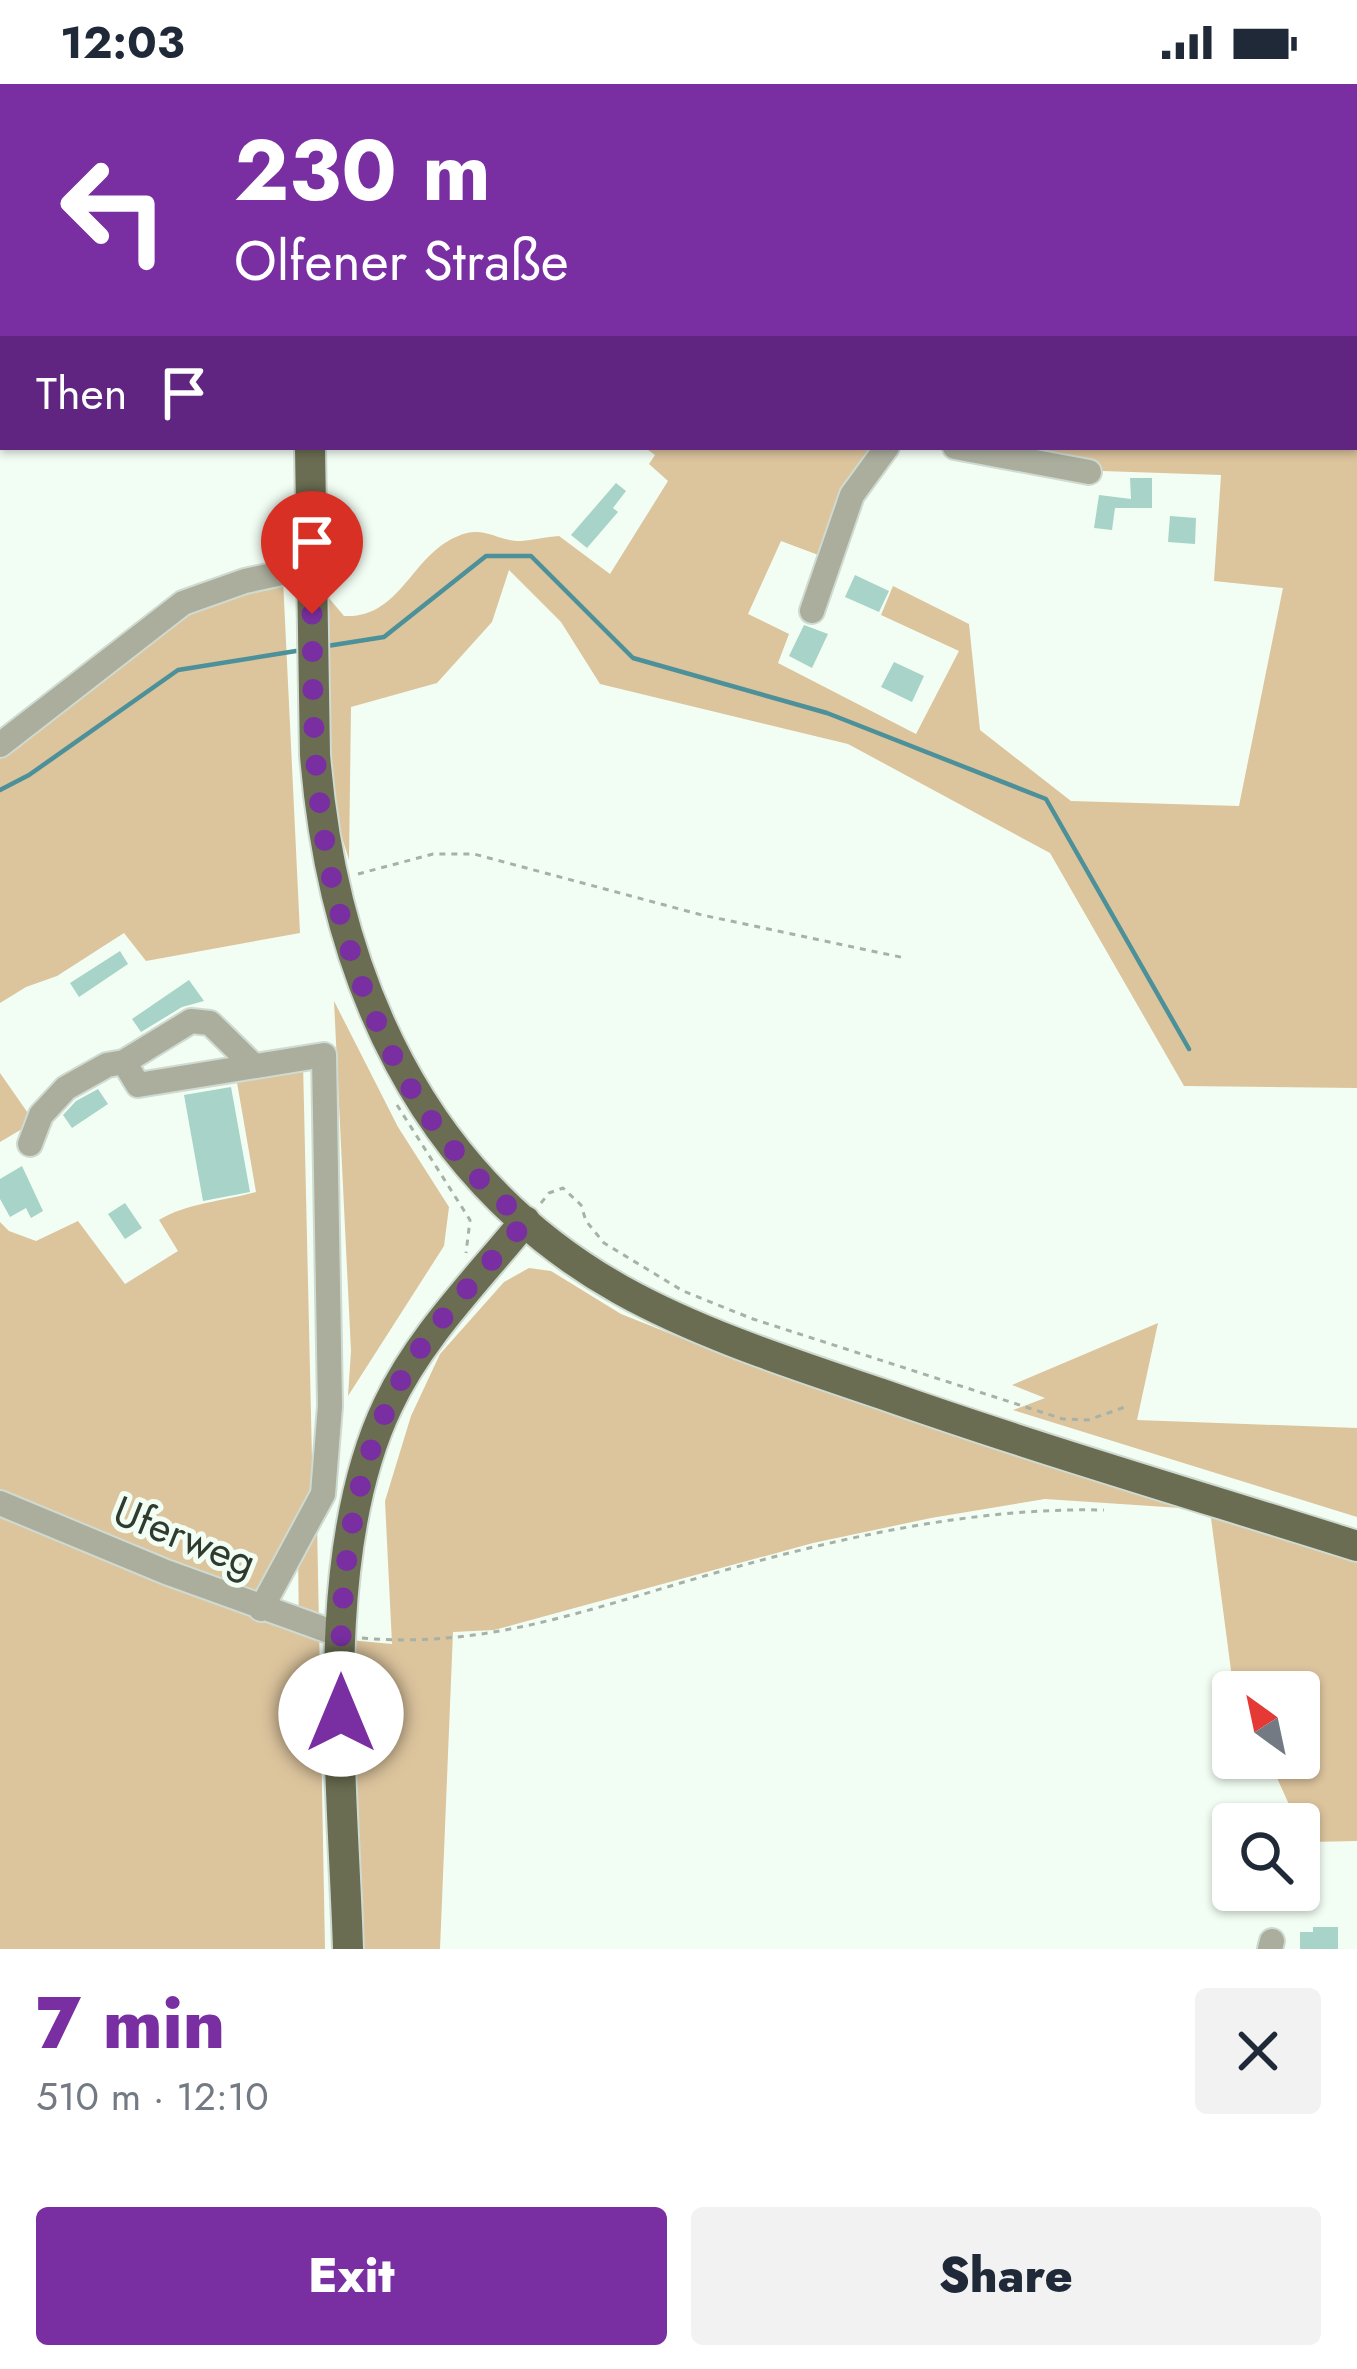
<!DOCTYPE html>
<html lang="en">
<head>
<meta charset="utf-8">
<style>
  body { margin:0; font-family:Jost,sans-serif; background:#f2f2f3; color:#1f2937; height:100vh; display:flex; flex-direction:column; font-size:45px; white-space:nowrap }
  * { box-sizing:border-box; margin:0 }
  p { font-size:39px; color:#747a83 }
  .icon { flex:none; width:66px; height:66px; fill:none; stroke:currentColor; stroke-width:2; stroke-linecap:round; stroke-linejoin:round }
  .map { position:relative; height:1865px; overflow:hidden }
  .drawer { display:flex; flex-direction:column; background:#fff; flex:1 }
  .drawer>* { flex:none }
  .guide { position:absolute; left:0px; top:0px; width:1359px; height:366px; box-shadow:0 3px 9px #0004; background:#792fa1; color:#fff; overflow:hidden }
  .needle { width:78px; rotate:327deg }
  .tools { position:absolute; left:1212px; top:1587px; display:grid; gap:24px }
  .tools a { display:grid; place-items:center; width:108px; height:108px; border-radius:12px; background:#fff; box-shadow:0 3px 9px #0004; font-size:60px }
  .pin { position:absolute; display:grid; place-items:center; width:102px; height:102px; color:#fff; margin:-123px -51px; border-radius:50% 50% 50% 0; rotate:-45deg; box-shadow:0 0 12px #0007 }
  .pin .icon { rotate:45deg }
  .me { position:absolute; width:132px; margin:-66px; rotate:0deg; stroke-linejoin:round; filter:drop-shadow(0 0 9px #0008) }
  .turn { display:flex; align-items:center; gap:42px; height:252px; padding:0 36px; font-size:54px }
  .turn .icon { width:156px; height:156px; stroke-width:2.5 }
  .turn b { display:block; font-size:84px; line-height:102px }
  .then { display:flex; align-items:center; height:114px; padding:0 36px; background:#0003; gap:24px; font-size:45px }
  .round { display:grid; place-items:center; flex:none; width:126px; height:126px; border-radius:12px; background:#f2f2f3 }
  .head { display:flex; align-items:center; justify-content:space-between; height:204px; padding:0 36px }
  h1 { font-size:72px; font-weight:800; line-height:90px; color:#792fa1 }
  .action { display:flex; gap:24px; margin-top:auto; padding:24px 36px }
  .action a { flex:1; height:138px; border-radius:12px; background:#792fa1; color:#fff; font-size:48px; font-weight:800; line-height:138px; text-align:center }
  .action a+a { background:#f2f2f3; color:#1f2937 }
  .status { display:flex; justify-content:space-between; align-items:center; height:84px; padding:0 60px; background:#fff; direction:ltr }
  .status svg { height:33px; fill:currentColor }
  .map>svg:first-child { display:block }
  .green { fill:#dcc49d }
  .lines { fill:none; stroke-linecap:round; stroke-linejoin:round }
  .stream { stroke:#4c9099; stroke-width:4.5 }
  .building { fill:#a7d3c9 }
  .minor-casing { stroke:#cfdbd0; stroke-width:28 }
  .major-casing { stroke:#cfdbd0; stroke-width:34 }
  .path { stroke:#a6b2a7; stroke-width:3; stroke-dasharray:6 6; stroke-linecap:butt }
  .minor { stroke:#abad9d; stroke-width:24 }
  .major { stroke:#6a6d51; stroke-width:30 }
  .route { stroke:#792fa1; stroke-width:21; stroke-dasharray:0 37.8 }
  .labels { text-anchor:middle; stroke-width:10; stroke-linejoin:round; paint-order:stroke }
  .street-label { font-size:42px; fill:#303b30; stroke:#f2fef3 }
</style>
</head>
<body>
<div class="status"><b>12:03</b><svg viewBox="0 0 49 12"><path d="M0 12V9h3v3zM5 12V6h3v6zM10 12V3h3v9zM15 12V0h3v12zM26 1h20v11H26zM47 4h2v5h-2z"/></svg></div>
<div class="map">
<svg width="1357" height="1865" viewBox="0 0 1357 1865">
  <rect width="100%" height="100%" fill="#f2fef3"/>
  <path class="green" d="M1357,234V1004L1184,1002L1050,769L848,660L600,600L561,538L509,486L492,538L437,599L351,623L349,776L331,718L328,513L344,532C400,535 411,472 456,453C485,440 494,457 521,457C533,456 546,453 559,452L610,490L668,397L649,380L655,371L644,363H880L821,472L781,457L748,530L789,550L778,579L916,650L959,567L881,531L893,502L969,540L980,646L1071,717L1239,722L1283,504L1214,497L1221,391L1102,387L1088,380L1007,363H1356Z
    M283,495L300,849L146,877L124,849L57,892L26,903L0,919V664L155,546L198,523Z
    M334,917L398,1043L449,1123L444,1162L348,1312L351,1267Z
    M303,978L313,1419L258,1517L0,1411V1138L9,1147L36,1157L78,1137L125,1200L178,1167L159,1136C187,1119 224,1117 256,1108L235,987Z
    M0,989L30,1032L22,1045L0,1058Z
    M529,1184L551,1187L621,1230L729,1273L990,1364L1196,1425L1045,1415L931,1434L813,1459L494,1546L453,1548L440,1865H359L349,1556L392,1560L385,1417L411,1332L440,1270L504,1198Z
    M1158,1239L1137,1336L1357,1344V1433L1013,1326L1045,1314L1012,1301Z
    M0,1428L299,1547L298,1468L317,1437L325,1865H0Z
    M1211,1434L1357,1477V1757L1311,1758L1310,1767L1268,1674H1299V1608H1238L1232,1594Z"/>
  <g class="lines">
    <path class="stream" d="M327,562L384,553L486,472H531L633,574L827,629L1046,715L1189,965
      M0,706L29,691L178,586L296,567"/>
  </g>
  <path class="building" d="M1130,394H1152V424H1115L1112,446L1094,444L1099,411L1131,415Z
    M616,399L626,407L613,424L618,428L587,464L571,451Z
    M1170,432L1196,434L1195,460L1168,458Z
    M855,491L889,507L879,528L845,513Z
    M804,541L828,550L812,584L789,572Z
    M894,578L924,592L912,618L881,603Z
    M120,867L128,880L79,913L70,899Z
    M189,896L204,917L182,923L141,948L132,935Z
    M231,1003L250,1108L203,1117L184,1011Z
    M98,1005L108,1020L72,1044L63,1031L76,1017Z
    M22,1082L43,1127L31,1134L26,1124L10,1133L0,1115V1095Z
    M125,1119L142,1144L125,1155L108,1130Z
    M1313,1843H1338V1865H1300V1848H1313Z"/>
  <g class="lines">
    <g class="minor-casing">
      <path id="minor" d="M620,3L622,0
        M1356,227H1357
        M955,363L1089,388
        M812,527L852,411L887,363
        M0,661L183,519L245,497L310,483
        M124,978L138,1001L324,971L330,1322L323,1410L261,1525
        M30,1060L41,1031L66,1004L107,981L124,978L191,937L210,939L252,980
        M0,1419L166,1488L343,1552
        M1270,1865L1272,1857"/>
    </g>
    <g class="major-casing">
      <path id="major" d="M298,0V3
        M310,363L315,671C333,892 420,1093 621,1206C702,1251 794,1280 882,1310C1038,1365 1199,1412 1357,1462
        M348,1865C343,1700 316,1471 388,1321C420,1253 477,1196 525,1137"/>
    </g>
    <path class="path" d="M358,790L433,770H474L702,831L905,874
      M397,1021L470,1136L466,1169
      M541,1119L549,1109L563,1104L581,1121L586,1137L604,1159L683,1207L753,1235L1063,1335L1088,1336L1128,1322
      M362,1554C483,1565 587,1526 701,1493C829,1456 969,1423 1104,1426"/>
    <use href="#minor" class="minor"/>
    <use href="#major" class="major"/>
  </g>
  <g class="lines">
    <path class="route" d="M312,530C313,587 312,646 318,703C330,831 372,966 454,1066C475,1093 500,1115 525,1138C488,1182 445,1226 414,1274C347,1380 338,1507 341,1630"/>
  </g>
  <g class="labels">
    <g class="street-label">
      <text transform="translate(185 1452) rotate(22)" y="15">Uferweg</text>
    </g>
  </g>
</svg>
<div class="tools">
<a><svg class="needle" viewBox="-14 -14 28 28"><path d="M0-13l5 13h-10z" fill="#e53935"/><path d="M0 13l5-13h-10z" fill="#747a83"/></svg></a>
<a><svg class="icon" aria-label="search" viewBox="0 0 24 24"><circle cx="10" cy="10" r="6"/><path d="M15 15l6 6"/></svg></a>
</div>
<div class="pin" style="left:312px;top:530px;background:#d93025"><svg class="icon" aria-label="arrive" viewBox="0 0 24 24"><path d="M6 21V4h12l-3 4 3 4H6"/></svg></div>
<svg class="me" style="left:341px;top:1630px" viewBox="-20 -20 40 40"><circle r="19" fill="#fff"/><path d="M0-13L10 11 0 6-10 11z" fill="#792fa1"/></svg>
<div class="guide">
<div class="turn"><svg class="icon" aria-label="left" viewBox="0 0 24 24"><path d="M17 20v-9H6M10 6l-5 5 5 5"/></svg><div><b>230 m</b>Olfener Straße</div></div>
<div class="then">Then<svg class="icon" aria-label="arrive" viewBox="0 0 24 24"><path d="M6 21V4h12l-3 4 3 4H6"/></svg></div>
</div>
</div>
<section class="drawer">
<div class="head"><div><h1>7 min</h1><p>510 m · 12:10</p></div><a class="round"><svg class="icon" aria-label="close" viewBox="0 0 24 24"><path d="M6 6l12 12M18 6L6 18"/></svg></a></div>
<div class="action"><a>Exit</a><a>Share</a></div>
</section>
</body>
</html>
